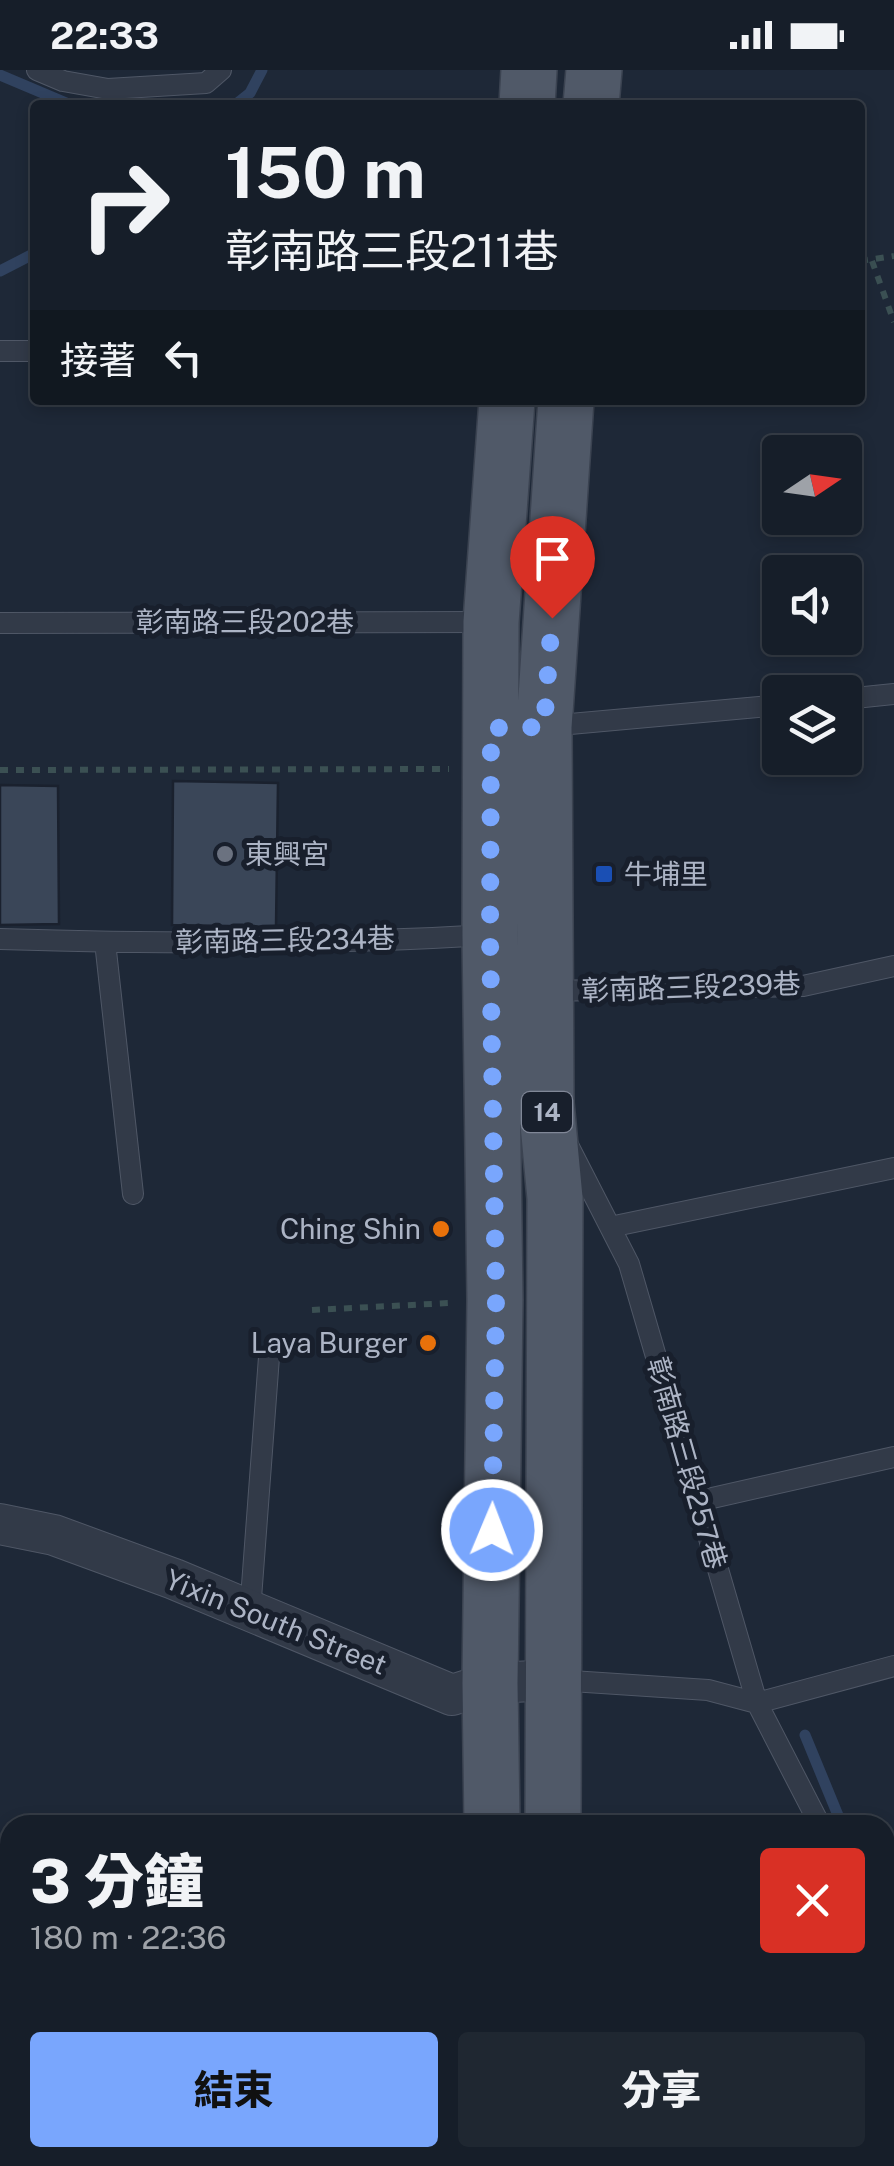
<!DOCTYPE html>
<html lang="zh-TW">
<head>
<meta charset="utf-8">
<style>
  body { margin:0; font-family:"Public Sans","Noto Sans TC",sans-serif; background:#1f2731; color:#f1f3f6; height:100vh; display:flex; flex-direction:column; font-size:38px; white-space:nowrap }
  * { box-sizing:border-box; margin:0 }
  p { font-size:32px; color:#9ea2a8 }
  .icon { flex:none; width:55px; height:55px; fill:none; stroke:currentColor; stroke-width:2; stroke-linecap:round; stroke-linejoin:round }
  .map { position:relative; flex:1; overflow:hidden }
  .sheet { position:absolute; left:0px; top:1745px; width:895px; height:352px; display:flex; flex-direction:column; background:#161e29; border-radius:30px 30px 0 0; box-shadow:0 5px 15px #0003,0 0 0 2px #353c46 }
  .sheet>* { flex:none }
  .top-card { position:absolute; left:30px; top:30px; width:835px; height:305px; border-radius:10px; box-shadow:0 5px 15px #0003,0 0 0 2px #353c46; background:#161e29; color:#f1f3f6; overflow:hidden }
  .needle { width:65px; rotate:77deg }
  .controls { position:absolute; left:762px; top:365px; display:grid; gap:20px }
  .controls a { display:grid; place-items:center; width:100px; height:100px; border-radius:10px; background:#161e29; box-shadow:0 5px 15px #0003,0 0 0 2px #353c46; font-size:50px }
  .pin { position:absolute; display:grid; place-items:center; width:85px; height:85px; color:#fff; margin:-102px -42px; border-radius:50% 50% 50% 0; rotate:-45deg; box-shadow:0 0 10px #0007 }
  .pin .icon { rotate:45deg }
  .me { position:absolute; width:110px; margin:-55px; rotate:1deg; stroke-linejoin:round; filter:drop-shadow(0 0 8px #0008) }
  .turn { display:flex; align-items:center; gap:35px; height:210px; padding:0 30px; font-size:45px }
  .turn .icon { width:130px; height:130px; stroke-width:2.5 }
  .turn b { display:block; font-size:70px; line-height:85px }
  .then { display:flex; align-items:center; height:95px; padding:0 30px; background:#0003; gap:20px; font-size:38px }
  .round { display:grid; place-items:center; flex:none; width:105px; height:105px; border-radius:10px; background:#1f2731 }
  .summary { display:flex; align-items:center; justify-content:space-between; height:170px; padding:0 30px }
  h1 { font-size:60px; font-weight:800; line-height:75px }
  .action { display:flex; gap:20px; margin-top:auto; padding:20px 30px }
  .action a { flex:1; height:115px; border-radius:10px; background:#79a6fd; color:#111; font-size:40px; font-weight:800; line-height:115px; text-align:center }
  .action a+a { background:#1f2731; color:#f1f3f6 }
  .status { display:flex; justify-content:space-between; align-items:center; height:70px; padding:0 50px; background:#161e29; direction:ltr }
  .status svg { height:28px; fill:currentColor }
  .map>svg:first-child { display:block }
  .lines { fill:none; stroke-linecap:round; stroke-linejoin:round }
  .stream { stroke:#30425f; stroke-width:11 }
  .building { fill:#3a4658; stroke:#1a212e; stroke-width:2.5 }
  .service-casing { stroke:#4f5766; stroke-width:22 }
  .minor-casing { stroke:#4f5766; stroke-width:42 }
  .primary-casing { stroke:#3b4351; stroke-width:58 }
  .path { stroke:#3b5053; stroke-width:6; stroke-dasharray:8 8; stroke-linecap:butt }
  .service { stroke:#323a48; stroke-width:20 }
  .minor { stroke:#323a48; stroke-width:40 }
  .primary { stroke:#505968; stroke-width:55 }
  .route { stroke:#79a6fd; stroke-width:18; stroke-dasharray:0 32.4 }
  .worship-dot { fill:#6b7280; stroke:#181f2c; stroke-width:4 }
  .transit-dot { fill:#1a4fb4; stroke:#181f2c; stroke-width:4 }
  .food-dot { fill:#e8710a; stroke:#181f2c; stroke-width:4 }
  .labels { text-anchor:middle; stroke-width:10; stroke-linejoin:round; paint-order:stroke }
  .shield { fill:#181f2c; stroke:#808797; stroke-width:2.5 }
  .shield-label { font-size:25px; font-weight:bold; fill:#acb4c5 }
  .street-label { font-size:28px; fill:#acb4c5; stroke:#181f2c }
  .poi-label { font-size:28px; fill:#acb4c5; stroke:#181f2c; text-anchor:start }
</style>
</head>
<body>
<div class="status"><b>22:33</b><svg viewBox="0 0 49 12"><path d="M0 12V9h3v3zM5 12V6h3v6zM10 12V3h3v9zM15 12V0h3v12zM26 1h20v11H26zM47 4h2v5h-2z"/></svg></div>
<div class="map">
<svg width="894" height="2096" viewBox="0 0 894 2096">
  <rect width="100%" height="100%" fill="#1e2837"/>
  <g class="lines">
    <path class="stream" d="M0,5L71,35
      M235,35L250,23L262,0
      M0,201L35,183
      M805,1665L842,1755
      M885,1860L894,1882"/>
  </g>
  <path class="building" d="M173,711L278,713L276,857L172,855Z
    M0,715L58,716L59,854L0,855Z"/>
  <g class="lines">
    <g class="service-casing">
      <path id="service" d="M37,0L63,11L108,19L206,13L221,0
        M0,281H35
        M0,553L488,552
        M845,629L894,624
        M548,656L780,635
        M0,869C162,874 325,875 487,865
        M105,872L133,1124
        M548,921L803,916L894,896
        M568,1075L629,1194L757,1633L820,1755
        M610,1157L894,1098
        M699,1431L894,1387
        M250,1542L269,1287
        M556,1610L708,1620L757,1633L894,1596
        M885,1849L894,1845
        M885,1911L894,1946"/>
    </g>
    <g class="minor-casing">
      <path id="minor" d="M0,1454L54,1465L174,1509L452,1625L490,1613L554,1610"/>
    </g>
    <g class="primary-casing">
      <path id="primary" d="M527,35L529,0
        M591,35L594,0
        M492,1755L490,1613L495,1230L490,865L491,552L507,330
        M553,1755L555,1128L546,1033L544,657L566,330
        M502,2088V2096
        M552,2096V2088"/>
    </g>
    <path class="path" d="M860,191L894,186
      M872,191L894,252
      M0,700L449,699
      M312,1240L450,1233"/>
    <use href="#service" class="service"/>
    <use href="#minor" class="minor"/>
    <use href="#primary" class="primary"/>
  </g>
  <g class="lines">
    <path class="route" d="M492,1460L496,1230L490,865L491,658L544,657L552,548"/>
  </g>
  <circle class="worship-dot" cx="225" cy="784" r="10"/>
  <rect class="transit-dot" x="594" y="794" width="20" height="20" rx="5"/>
  <g class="food-dot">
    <circle cx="441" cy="1159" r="10"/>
    <circle cx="428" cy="1273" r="10"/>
  </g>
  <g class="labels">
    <rect class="shield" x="522" y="1022" width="50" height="40" rx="8"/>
    <g class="shield-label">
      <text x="547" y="1051">14</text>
    </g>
    <g class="street-label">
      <text x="245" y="562">彰南路三段202巷</text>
      <text transform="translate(285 870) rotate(-1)" y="10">彰南路三段234巷</text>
      <text transform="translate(691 917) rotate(-2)" y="10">彰南路三段239巷</text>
      <text transform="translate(687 1393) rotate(74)" y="10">彰南路三段257巷</text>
      <text transform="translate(276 1552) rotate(22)" y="10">Yixin South Street</text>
    </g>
    <g class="poi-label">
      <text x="245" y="794">東興宮</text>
      <text x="624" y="814">牛埔里</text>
      <text x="421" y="1169" text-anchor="end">Ching Shin</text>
      <text x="408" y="1283" text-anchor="end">Laya Burger</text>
    </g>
  </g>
</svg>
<div class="controls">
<a><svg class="needle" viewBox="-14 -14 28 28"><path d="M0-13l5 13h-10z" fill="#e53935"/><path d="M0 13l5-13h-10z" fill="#9ea2a8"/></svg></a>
<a><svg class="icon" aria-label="sound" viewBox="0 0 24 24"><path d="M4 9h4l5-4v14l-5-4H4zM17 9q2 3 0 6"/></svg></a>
<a><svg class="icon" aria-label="layers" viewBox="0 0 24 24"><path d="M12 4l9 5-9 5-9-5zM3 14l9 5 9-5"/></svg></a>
</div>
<div class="pin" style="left:552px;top:548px;background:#d93025"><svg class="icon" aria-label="arrive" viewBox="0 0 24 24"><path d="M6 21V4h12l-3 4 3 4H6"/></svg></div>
<svg class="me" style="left:492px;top:1460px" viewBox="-20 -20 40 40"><circle r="17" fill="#79a6fd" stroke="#fff" stroke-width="3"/><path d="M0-11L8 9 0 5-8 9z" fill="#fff"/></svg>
<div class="top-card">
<div class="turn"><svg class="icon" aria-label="right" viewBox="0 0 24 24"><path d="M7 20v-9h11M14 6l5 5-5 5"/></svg><div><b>150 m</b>彰南路三段211巷</div></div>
<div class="then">接著<svg class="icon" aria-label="left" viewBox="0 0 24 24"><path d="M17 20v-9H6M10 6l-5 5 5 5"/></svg></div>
</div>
<section class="sheet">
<div class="summary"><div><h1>3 分鐘</h1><p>180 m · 22:36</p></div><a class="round" style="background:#d93025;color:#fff"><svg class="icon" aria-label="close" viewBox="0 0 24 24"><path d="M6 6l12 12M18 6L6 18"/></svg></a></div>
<div class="action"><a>結束</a><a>分享</a></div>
</section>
</div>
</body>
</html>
